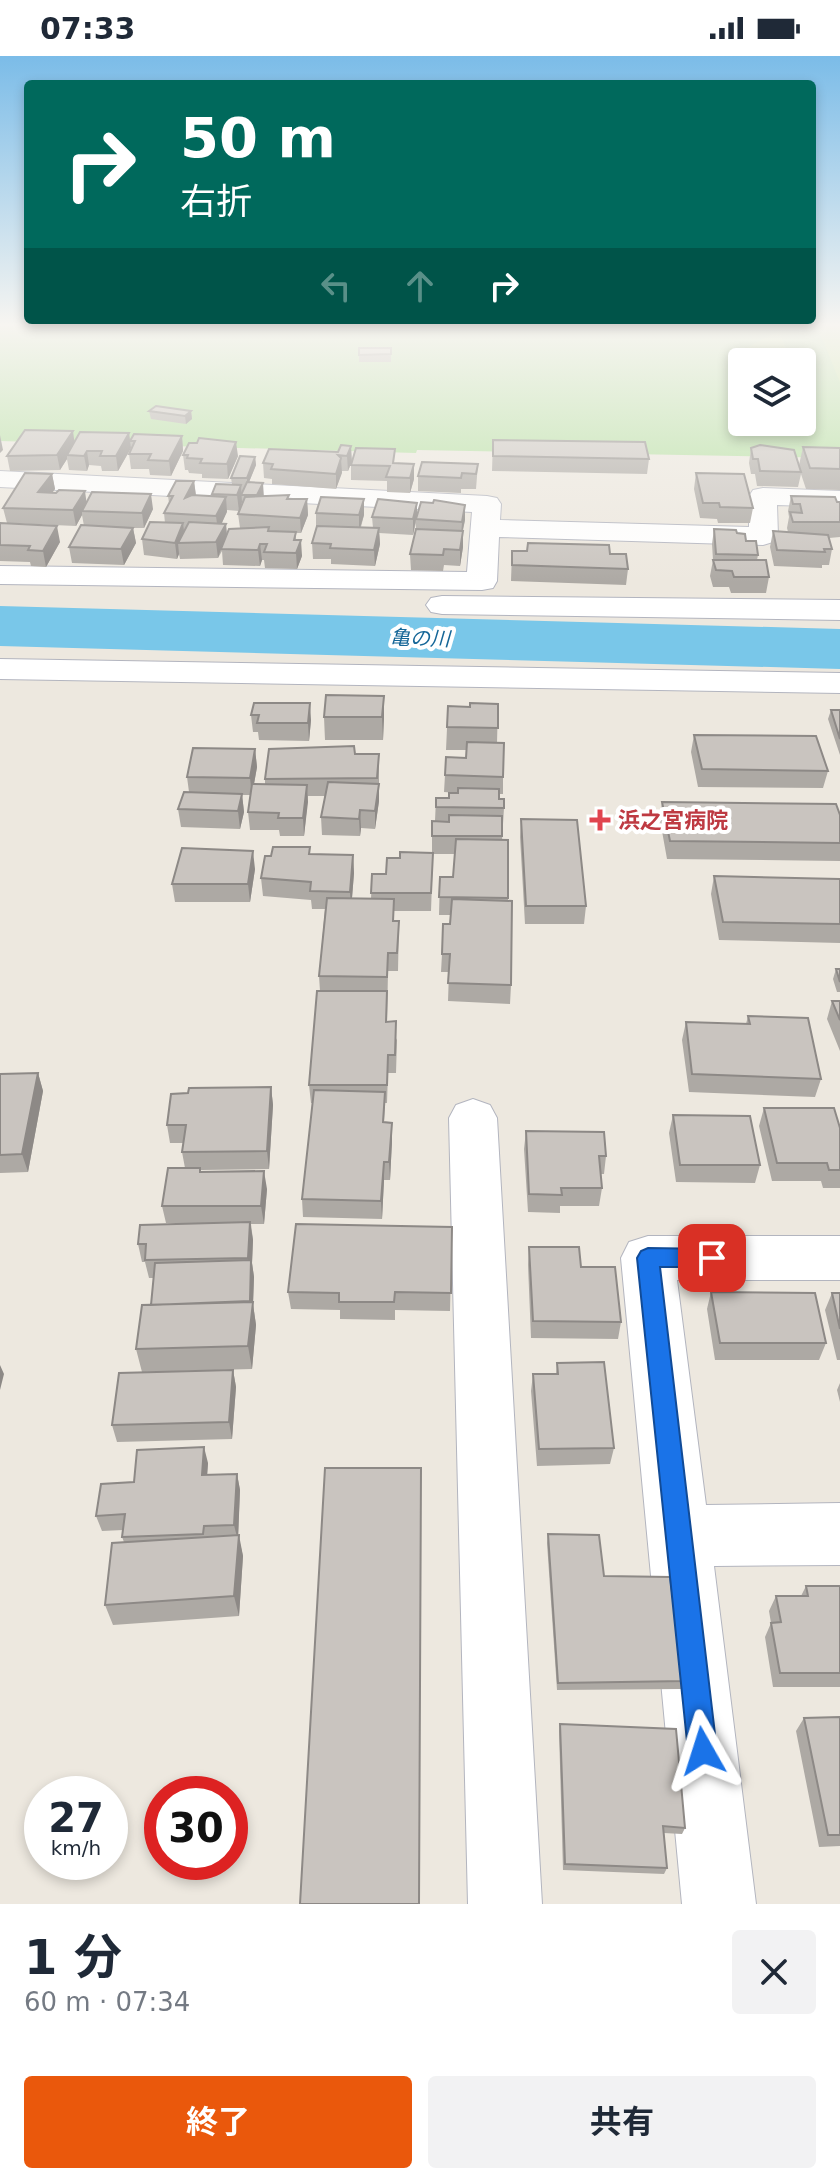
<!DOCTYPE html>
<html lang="ja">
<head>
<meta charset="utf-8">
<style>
  body { margin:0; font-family:"DejaVu Sans","Noto Sans JP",sans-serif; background:#f2f2f3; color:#1f2937; height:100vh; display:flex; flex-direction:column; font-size:30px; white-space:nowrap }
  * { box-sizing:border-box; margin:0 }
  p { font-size:26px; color:#747a83 }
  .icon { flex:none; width:44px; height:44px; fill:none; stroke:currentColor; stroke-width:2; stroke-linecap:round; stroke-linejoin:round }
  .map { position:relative; height:1848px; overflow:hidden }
  .sheet { display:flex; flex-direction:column; background:#fff; flex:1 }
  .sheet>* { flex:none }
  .hud { position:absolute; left:24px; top:24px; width:792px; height:244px; border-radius:8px; box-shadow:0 4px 12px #0003; background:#00695c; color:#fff; overflow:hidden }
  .fabs { position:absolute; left:728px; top:292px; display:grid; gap:16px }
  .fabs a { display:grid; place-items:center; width:88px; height:88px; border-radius:8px; background:#fff; box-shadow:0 4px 12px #0003; font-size:40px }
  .speed { position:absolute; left:24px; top:1720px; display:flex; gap:16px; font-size:40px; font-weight:700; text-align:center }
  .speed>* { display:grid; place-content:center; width:104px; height:104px; border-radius:50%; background:#fff; box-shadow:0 4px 12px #0003; line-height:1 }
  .speed small { font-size:20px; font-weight:400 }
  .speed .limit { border:12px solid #d22; background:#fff; color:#111 }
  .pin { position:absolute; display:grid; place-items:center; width:68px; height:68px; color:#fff; margin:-34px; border-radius:16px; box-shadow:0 4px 12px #0006 }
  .me { position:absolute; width:88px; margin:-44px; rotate:354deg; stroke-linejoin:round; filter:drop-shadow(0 0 6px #0008) }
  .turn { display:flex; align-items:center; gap:28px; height:168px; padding:0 24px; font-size:36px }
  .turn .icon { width:104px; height:104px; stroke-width:2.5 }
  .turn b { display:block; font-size:56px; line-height:68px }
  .lanes { display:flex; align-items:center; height:76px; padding:0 24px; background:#0003; justify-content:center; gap:40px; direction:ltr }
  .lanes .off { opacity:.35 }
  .round { display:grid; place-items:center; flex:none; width:84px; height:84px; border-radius:8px; background:#f2f2f3 }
  .overview { display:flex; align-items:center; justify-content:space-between; height:136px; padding:0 24px }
  h1 { font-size:48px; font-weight:700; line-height:60px }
  .action { display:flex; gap:16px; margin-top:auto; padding:16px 24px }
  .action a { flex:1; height:92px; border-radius:8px; background:#ea580c; color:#fff; font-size:32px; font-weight:700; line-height:92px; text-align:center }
  .action a+a { background:#f2f2f3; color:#1f2937 }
  .status { display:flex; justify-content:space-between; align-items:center; height:56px; padding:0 40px; background:#fff; direction:ltr }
  .status svg { height:22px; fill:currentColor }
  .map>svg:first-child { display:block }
  .green { fill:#b3e09f; fill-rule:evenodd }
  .pitch { fill:#c4e79c }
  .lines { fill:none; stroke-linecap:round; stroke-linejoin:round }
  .river { fill:#79c7e9; fill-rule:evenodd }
  .minor-casing { stroke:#b3b5bf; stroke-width:2 }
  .minor { fill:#fff; fill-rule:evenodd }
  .wall { fill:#ada9a4; fill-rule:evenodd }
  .shaded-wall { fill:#8d8986 }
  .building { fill:#c9c4bf; stroke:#8d8986; stroke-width:2 }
  .route { fill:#1a73e8; stroke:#114b97; stroke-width:2 }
  .health-dot { fill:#e0444e; stroke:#fff; stroke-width:3 }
  .labels { text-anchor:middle; stroke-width:8; stroke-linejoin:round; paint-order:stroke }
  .far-water-label { font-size:20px; font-style:italic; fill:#156697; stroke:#fff }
  .health-label { font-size:22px; font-weight:bold; fill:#be3a42; stroke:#fff; text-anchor:start }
</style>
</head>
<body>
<div class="status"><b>07:33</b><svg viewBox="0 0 49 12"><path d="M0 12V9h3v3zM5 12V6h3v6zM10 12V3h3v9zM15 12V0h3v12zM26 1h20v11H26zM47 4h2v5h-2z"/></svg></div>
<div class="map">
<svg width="840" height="1848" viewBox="0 0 840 1848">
  <rect width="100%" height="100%" fill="#ede8df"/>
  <path class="green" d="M0,268H840V402L417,394L416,397L0,385ZM742,306H802V366H742Z"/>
  <path class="pitch" d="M258,268H467L377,275Z
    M816,268H840V326Z
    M779,275L791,306L761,305L733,299Z"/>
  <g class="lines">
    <path class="river" d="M0,550L840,573V613L0,590Z"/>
    <g class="minor-casing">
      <path id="minor" d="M0,415L487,440L497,442L501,448L500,464L749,471V440L753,434L763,432L840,435V451L777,449L778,480L773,486L763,489L499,481L497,525L493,532L482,534L0,528V510L467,516L472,456L0,431Z
        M442,540L840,544V564L442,558L431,556L426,549L431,542Z
        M0,603L840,617V637L0,623Z
        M473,1043L490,1049L497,1062L542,1848H468L449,1062L456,1049Z
        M648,1180H840V1224H677L706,1449L840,1447V1509L714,1510L756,1848H682L621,1202L629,1186Z"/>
    </g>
    <use href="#minor" class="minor"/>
  </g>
  <path class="wall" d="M359,292H391V306H359Z
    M149,355H191L192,363L186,368L151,363Z
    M129,377L131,392L118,415H102L101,410L89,409L87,415L69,414L67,403L60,414L10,415L7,400L74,386Z
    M182,380L183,395L171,420L150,419L149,413H131L129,398L131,393L130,385Z
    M493,384L649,403L647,418L492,415Z
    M341,389L352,405L348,415H342L336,433L272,428V423L264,422L263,407L338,396Z
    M803,391L840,392V434L806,433L801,418L798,431L757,430L755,418H751L749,407L751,392L799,409Z
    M183,399L238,400L228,423L202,422V418L189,417L188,414H185Z
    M255,401L256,409L249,426L264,440L307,443L308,459L301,477H296V484L302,500L297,513L265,512L264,504H262L260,510L223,509L222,495L218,502L180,503L179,498L177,503L144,499L142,483L165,467L164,457L169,447L168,440L194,425L196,439L212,440V438L232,428L231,422ZM242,446V449L238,458L240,472L227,479L226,468L222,467L227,454L239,455Z
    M396,407L414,423L410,437L387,436V425L351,424V409Z
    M478,408L476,433H461V437L418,435V420Z
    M696,417L753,452L750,467H718L717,463L700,462L694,433Z
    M52,418L55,433L52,437L87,446L153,453L144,472H133L136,487L124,509L72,507L69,491L84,470L82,459L76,470L9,467L60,486L46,511L31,510L30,506L0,505V467H7L3,452Z
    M791,440L840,446V481L829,482L832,493L829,509H822V512L774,510L770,491L773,475L788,476L787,472L789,461L788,455Z
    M364,443V459L361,471L373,472L372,461L417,447V459L465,464L463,475V491L460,510L444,509L443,515L411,514L410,498L416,473V467L413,479L379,477L380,488L375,510L331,508V503H313L312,487L316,472V457Z
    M714,473L737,477L746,485L758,499L757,504L769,521L766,537H731L729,531H713L710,520L713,504L712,488Z
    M512,495L610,498L628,513L626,529L511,525Z
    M384,640L383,684H325L324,661Z
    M498,648L497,687L503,721V738H499V743L504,752L502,784H508V845L511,929L510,948L448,945L449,916H441L442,898L450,868L451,859H439L440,821H453L455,798H433L431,855H394V865H399L398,915H388L387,966L397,984L396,1017H388L387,1047H385L384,1066L392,1067V1085L390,1124H384L382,1163L303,1161L302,1143L313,1047H311L309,1029L320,935L319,920L325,853H312L311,844L263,840L261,822L271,800L310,791V798L353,799L354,817L352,842L371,843L372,818H386L400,802L432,797V765H435L436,742H449L458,737L444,736L445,719L466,702V694H446L448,650L470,651Z
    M831,654H840V699L828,663Z
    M251,659L311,664L309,685L259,684L258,676H253Z
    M694,679L828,715L823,732L698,731L691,696Z
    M255,693L257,711L254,728L265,729V723L355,698H379V745L375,773L361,772L360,780L322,779L321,761L325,740H308L304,780H280L279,774H250L248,756L251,739H242L244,756L240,773L181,771L178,753L189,736L187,721Z
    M662,746L840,759V805L667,803L660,764Z
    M521,763L586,850L584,868H525L520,781Z
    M255,813L250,846H175L172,828Z
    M714,820L840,823V887L719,884L711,838Z
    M836,913H840V936H837L833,923Z
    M832,945H840V995L827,963Z
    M748,960L821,1023L815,1041L689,1036L682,984L686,966L746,968Z
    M38,1017L43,1035L28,1116L0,1117V1018Z
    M271,1031L273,1049L269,1113L201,1114V1116L267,1133L264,1168H251L253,1184L252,1207L254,1221L253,1248L256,1269L252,1313L142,1316L136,1293L151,1249L154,1222H149L145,1206H142L138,1188L209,1167H166L162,1150L185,1112L182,1096L184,1087H170L167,1069L188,1037Z
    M764,1052L840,1072V1132H823L821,1125H772L759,1070Z
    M673,1059L760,1109L755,1127L676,1126L669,1077Z
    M526,1075L606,1100L604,1118H601L602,1132L599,1150H560V1157L528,1156L524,1093Z
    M452,1171L450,1255L395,1254V1264L340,1263V1254L291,1253L288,1236Z
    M529,1191L621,1266L618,1283L531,1282L528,1209Z
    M711,1236L826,1287L819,1304H715L707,1253Z
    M832,1237H840V1304H837L825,1254Z
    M557,1307L614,1392L610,1408L537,1410L531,1335L533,1318H556Z
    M233,1314L236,1331L232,1383L117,1386L112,1369Z
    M840,1327V1346L837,1334Z
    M208,1407L207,1419L237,1418L240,1434L238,1479L243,1500L239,1560L113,1569L105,1549L124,1486L122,1481L123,1474L102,1475L96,1460L134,1426Z
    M548,1478L604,1520L684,1625L681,1633L557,1634L547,1487Z
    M806,1530H840V1631H773L765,1581L771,1567L769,1555L776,1540H801Z
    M840,1661V1790L819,1791L796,1675L804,1662Z
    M560,1668L685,1772L682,1778L664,1777L667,1812L664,1818L563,1814L559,1675Z"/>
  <path class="shaded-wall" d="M191,355L192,363L186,368L185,360Z
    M73,375L75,390L67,399V403L60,414L57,399Z
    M129,377L131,392L118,415L116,400Z
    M0,379L3,394L0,397Z
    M182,380L183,395L171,420L169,405Z
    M236,386L238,400L228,423L227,408Z
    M351,390L352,405L348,415L347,400Z
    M87,395L89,409L87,415L84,400Z
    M255,401L256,409L247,431V422Z
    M341,402L342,417L336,433V418Z
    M414,408V423L410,437V422Z
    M52,418L55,433L41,451L38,436Z
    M194,425L196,441L185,442Z
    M263,427L264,442L259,455L257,439Z
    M241,429L242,446L239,455L237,439Z
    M85,435L87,450L82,455V459L76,470L73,454Z
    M151,438L153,453L144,472L142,457Z
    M226,441L227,456L218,475L216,460Z
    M307,443L308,459L301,477L300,462Z
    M364,443V459L359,475V459Z
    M417,447V463H416L413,479V463Z
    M465,449V464L461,481L462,466Z
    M183,467L185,483L178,487L179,498L177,503L175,487Z
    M226,468L227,483L221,493L218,502L216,486Z
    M57,470L60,486L46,511L43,495Z
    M133,472L136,487L124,509L121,493Z
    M379,472L380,488L375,510L374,494Z
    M463,475V491L460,510V494Z
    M301,484L302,500L297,513L296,497Z
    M260,488L262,504L260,510L258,494Z
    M384,640V663L383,684L382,661Z
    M310,647L311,664L309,685L308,667Z
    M255,693L257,711L252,739L250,722Z
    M379,698L378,732L379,728V745L375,773V755L378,736Z
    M307,729L308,746L304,780L303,762Z
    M242,738L244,756L240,773L238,755Z
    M360,754L361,772L360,780L359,763Z
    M253,795L255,813L250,846L248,828Z
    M353,799L354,817L351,854L350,836Z
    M38,1017L43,1035L28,1116L22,1098Z
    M271,1031L273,1049L269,1113L267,1095Z
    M392,1067V1085L390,1124L389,1106Z
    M384,1106V1124L382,1163L381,1145Z
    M264,1115L267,1133L264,1168L261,1150Z
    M250,1166L253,1184L252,1207L254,1221L253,1248L256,1269L252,1313L248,1290L251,1218L248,1202Z
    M0,1309L4,1318L0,1334Z
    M233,1314L236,1331L232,1383L229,1366Z
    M204,1391L208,1407L206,1435L202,1419Z
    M237,1418L240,1434L238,1485L234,1469Z
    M239,1479L243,1500L239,1560L234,1540Z"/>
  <path class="building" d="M359,292H391V298L359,299Z
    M156,350L191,355L185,360L149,355Z
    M25,374L73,375L57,399L7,400Z
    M80,376L129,377L116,400H100L102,395H87L84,400L67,399Z
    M134,378L182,380L169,405L148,404L151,398H129L135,385H130Z
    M199,382L236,386L227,408L200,407L202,403L187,402L188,399H183L189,387H197Z
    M493,384L645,386L649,403L493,400Z
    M341,389L351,390L347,400L338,399L341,402L336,418L271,413L273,408L263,407L269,393L338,396Z
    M760,389L794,394L801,416L760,415L758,403H753L751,392Z
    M803,391L840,392V413L810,412Z
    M356,392L395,393L393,407L414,408L410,422L386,421L390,410L351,409Z
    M240,400L255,401L247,422H231Z
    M422,406L478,408L476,418L462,417L461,422L418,420Z
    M25,417L52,418L38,436L56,437L59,434L85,435L73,454L3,452Z
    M696,417L744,418L753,452L720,451L719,447H703Z
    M176,425H194L185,442L192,439L226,441L216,460L164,457L173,440H168Z
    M247,426L263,427L257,439H241Z
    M216,428L241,429L237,439L212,438Z
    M92,436L151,438L142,457L82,455Z
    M289,439L287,443H307L300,462L238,458L245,441Z
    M791,440L835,441L837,446H840V466H793L790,456L802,457L800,448H793Z
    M321,441L364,443L359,459L316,457Z
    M378,443L417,447L413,463L372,461Z
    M434,444L465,449L462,466L416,463L421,446L433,447Z
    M150,466L183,467L175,487L142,483Z
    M189,466L226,468L216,486L178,487Z
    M0,467L57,470L43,495L28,494L30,490L0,489Z
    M81,469L133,472L121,493L69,491Z
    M317,470L379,472L374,494L330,492L331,488L312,487Z
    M269,471L268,475L296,476L294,484H301L296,497L264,496L267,488H260L258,494L221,493L229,473Z
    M416,473L463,475L460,494L444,493L443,499L410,498Z
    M714,473L736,474L737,477L745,478L746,485H756L758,499L716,498Z
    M773,475L828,479L832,493H824L825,496L777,494Z
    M528,487L609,489L610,498H626L628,513L512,509V495H527Z
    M713,504H766L769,521H734L732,515L716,514Z
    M326,639L384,640L382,661H324Z
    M254,647H310L308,667H257L259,659H251Z
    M470,647L498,648V672L447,671L448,650L470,651Z
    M831,654H840V683Z
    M694,679L816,680L828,715L702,713Z
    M467,686L504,687L503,721L445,719L446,701L466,702Z
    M354,690L355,698H379L377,722L265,723L269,693Z
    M193,692L255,693L250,722L187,721Z
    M328,726L379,728L375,755L360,754L359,763L321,761Z
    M252,728L307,729L303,762H278L279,757L248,756Z
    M458,732L499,733V743H504V752L436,751V742H449V737H458Z
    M184,736L242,738L238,755L178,753Z
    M662,746L836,748L840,759V787L670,785Z
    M449,759L502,760V780H432V765L449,766Z
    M521,763L577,764L586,850H526Z
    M456,783L508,784V842L439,841L440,821H453Z
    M273,791H310L309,798L353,799L350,836L310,835L311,826L261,822L265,800H271Z
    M182,792L253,795L248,828H172Z
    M400,796L433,797L431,837H371L372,818H386L387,802H400Z
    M714,820L840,823V868L723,866Z
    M327,842L394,843L393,865H399L397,897H388L387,921L319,920Z
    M452,843L512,845L511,929L448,927L450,898H442L443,868H450Z
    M836,913H840V926Z
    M317,935H387L386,966L396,965L395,999H388L387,1029H309Z
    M832,945H840V964Z
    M748,960L808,962L821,1023L692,1018L686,966L750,968Z
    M38,1017L22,1098L0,1099V1018Z
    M271,1031L267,1095L182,1096L186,1069H167L171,1038L188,1037L189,1032Z
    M314,1034L385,1036L383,1066L392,1067L389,1106H384L381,1145L302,1143Z
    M764,1052H834L840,1072V1114H829L827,1107H777Z
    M673,1059L750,1060L760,1109H680Z
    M526,1075L604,1076L606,1100H599L602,1132H561L562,1139L529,1138Z
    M168,1112H200V1116L264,1115L261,1150H162Z
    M250,1166L248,1202L145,1204L146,1188H138L140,1169Z
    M296,1168L452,1171L451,1237L395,1236L394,1246H339V1237L288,1236Z
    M529,1191H579L581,1211H615L621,1266L533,1265Z
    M251,1204L250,1245L151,1249L155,1207Z
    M711,1236L815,1237L826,1287H720Z
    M832,1237H840V1273Z
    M253,1246L248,1290L136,1293L142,1249Z
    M604,1306L614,1392L539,1393L533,1318H558L557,1307Z
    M233,1314L229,1366L112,1369L119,1317Z
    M204,1391L202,1419L237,1418L234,1469L204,1470L203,1478L122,1481L125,1458L96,1460L101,1428L134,1426L137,1394Z
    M325,1412H421L419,1848H300Z
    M548,1478L599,1479L604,1520L670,1521L684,1625L558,1627Z
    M239,1479L234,1540L105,1549L112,1487Z
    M806,1530H840V1617H780L771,1567L781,1566L776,1540H808Z
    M840,1661V1779H828L804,1662Z
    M560,1668L676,1673L685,1772L663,1770L667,1812L565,1808Z"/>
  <linearGradient id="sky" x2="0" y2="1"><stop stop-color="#7bbce8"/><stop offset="0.51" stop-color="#f7f5f1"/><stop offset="1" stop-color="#f7f5f1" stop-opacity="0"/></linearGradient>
  <rect width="840" height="527" fill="url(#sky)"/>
  <path class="route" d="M648,1192L712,1193L720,1195L723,1202L720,1208L712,1211H660L717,1695L713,1705L703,1709L692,1705L688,1695L637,1202L641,1195Z"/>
  <path class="health-dot" d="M596 752h8v8h8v8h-8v8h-8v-8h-8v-8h8z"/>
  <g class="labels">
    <g class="far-water-label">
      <text transform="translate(420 582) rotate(2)" y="7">亀の川</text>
    </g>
    <g class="health-label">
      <text x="618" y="772">浜之宮病院</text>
    </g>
  </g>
</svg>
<div class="fabs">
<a><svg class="icon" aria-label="layers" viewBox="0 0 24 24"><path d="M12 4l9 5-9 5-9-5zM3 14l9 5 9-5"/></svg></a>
</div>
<div class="speed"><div>27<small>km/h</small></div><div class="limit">30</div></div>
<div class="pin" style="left:712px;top:1202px;background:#d93025"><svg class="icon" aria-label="arrive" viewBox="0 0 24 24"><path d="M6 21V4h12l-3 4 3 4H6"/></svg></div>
<svg class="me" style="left:703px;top:1695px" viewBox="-20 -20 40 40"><path d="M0-17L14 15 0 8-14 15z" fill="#1a73e8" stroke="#fff" stroke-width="4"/></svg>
<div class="hud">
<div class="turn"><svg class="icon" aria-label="right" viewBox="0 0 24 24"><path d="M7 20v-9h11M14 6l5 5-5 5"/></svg><div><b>50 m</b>右折</div></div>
<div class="lanes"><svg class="icon off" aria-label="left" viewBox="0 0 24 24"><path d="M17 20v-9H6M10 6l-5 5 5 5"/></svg><svg class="icon off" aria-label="ahead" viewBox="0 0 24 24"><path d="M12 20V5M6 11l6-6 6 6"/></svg><svg class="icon" aria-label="right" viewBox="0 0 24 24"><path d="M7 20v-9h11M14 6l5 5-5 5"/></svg></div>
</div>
</div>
<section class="sheet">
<div class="overview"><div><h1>1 分</h1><p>60 m · 07:34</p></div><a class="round"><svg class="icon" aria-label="close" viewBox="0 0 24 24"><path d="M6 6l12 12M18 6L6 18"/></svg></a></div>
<div class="action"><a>終了</a><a>共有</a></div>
</section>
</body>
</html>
